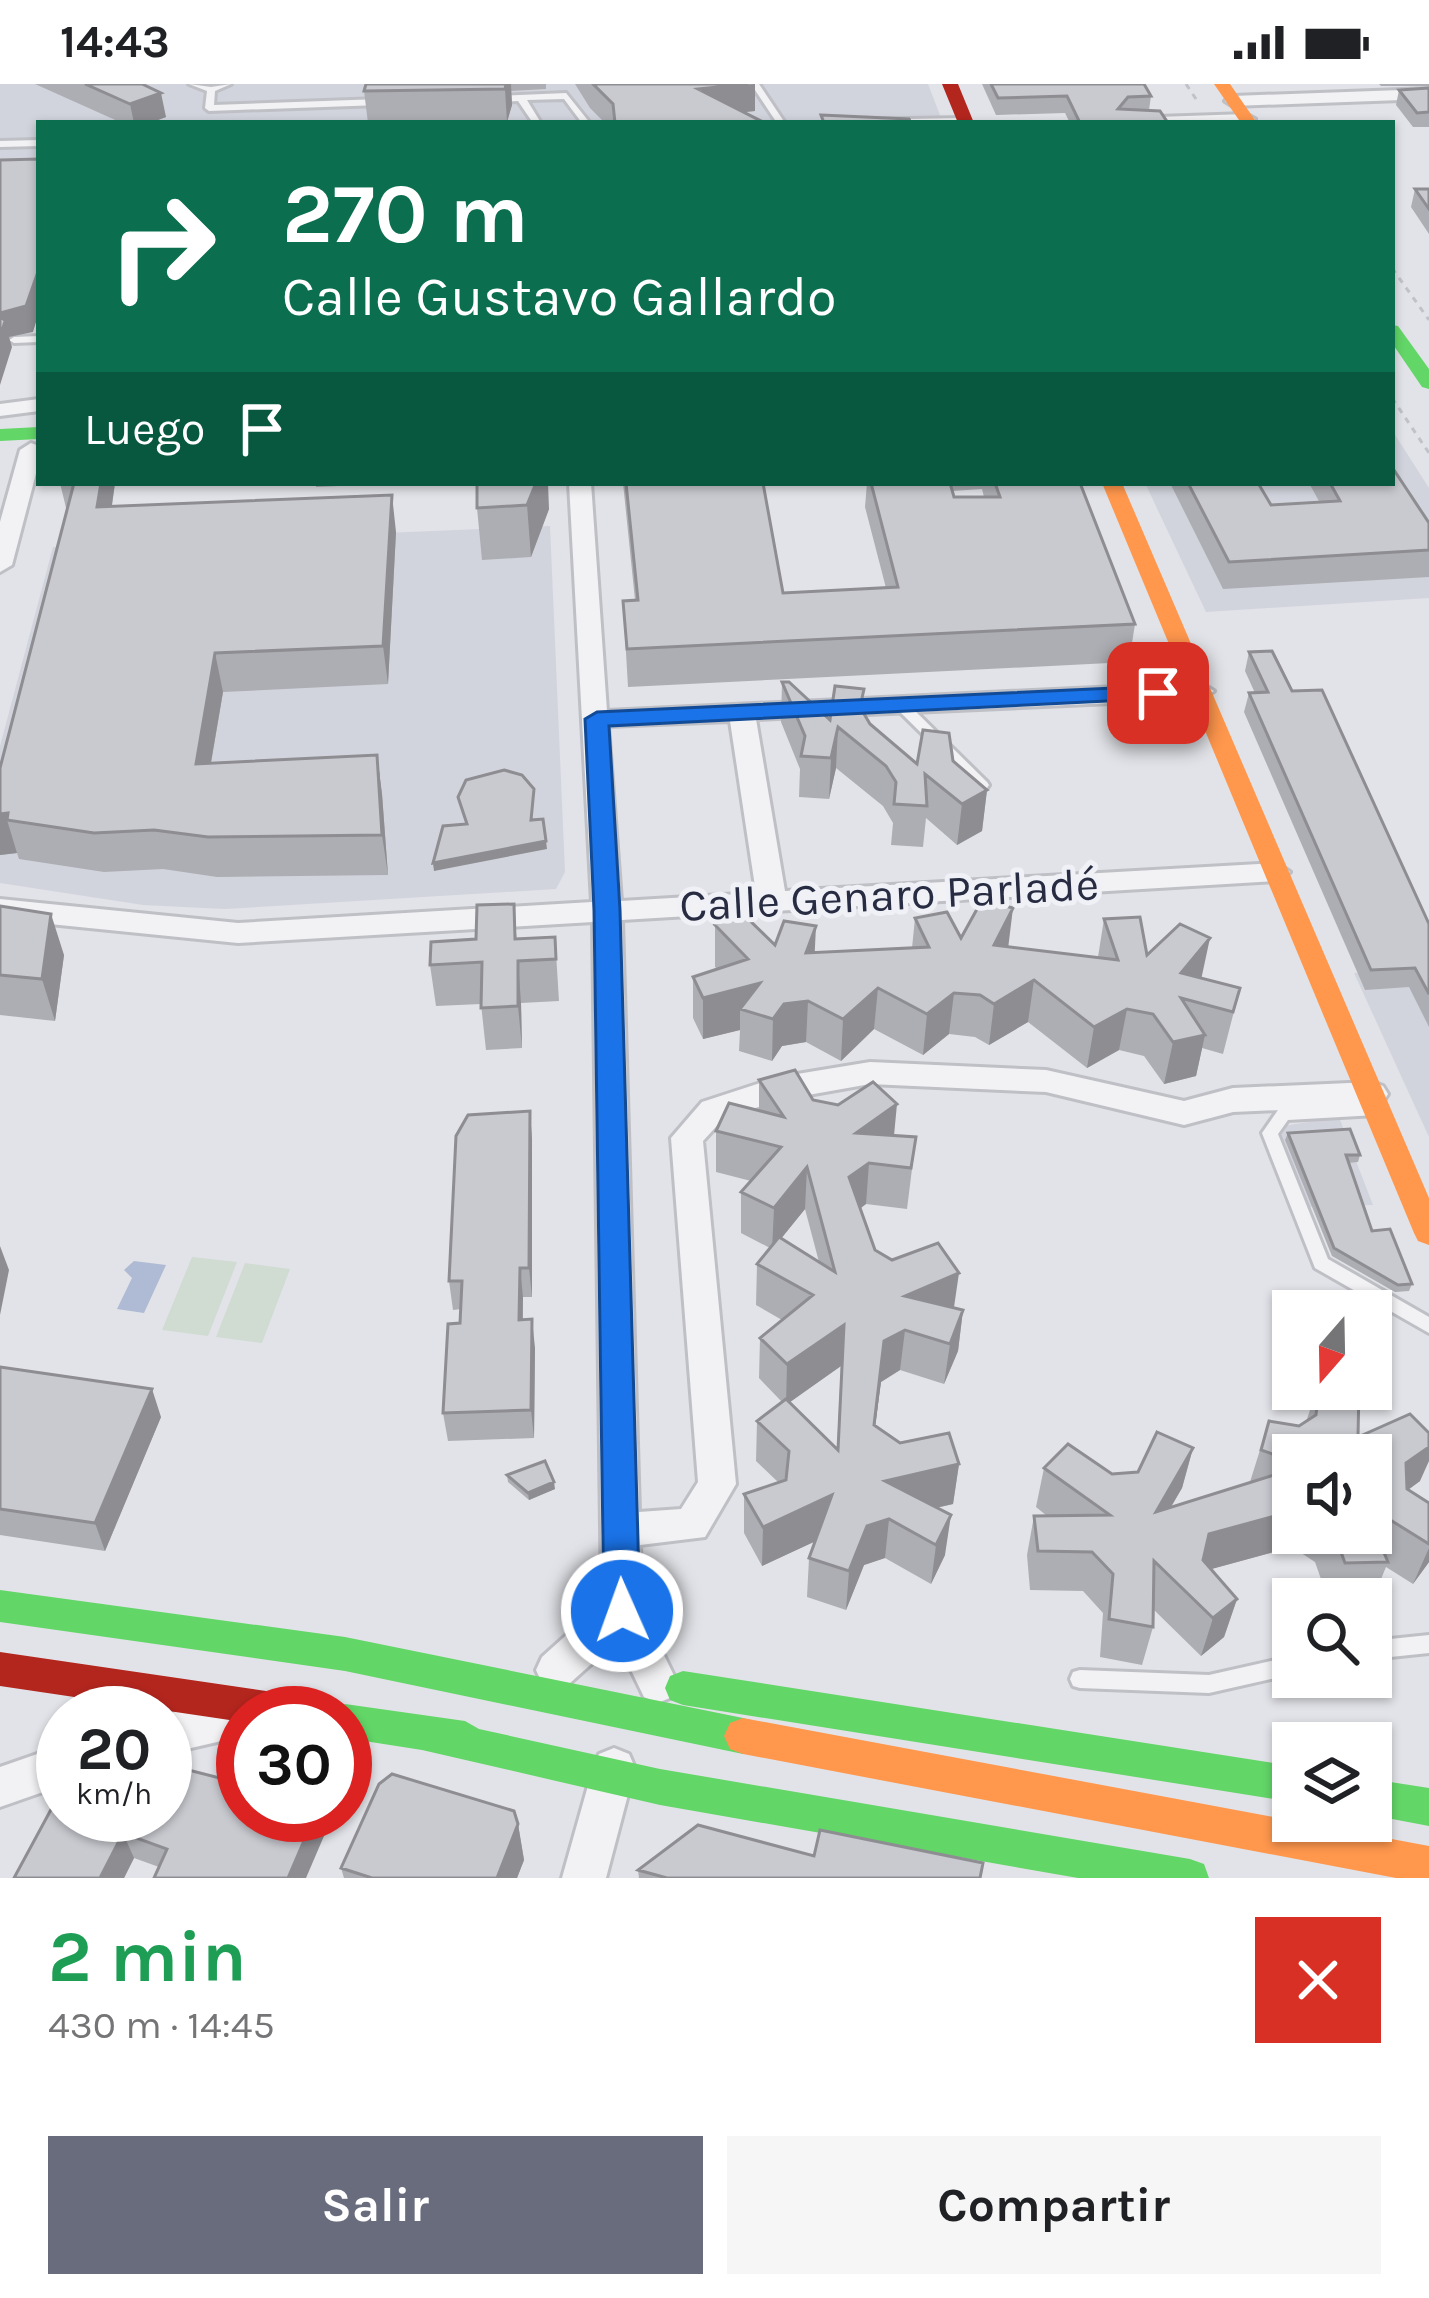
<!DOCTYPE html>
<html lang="es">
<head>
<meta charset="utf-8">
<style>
  body { margin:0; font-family:Karla,sans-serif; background:#f6f6f6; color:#202124; height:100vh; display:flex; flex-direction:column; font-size:45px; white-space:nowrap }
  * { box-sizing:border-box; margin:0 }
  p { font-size:39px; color:#757577 }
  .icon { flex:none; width:66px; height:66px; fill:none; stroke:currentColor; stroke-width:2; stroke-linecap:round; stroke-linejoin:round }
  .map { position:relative; height:1794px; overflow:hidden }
  .drawer { display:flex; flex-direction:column; background:#fff; flex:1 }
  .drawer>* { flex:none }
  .top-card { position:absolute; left:36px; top:36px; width:1359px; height:366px; border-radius:0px; box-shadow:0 3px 9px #0004; background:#0b6e4f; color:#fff; overflow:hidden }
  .needle { width:78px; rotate:200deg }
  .tools { position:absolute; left:1272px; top:1206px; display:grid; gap:24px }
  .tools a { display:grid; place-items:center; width:120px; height:120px; border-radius:0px; background:#fff; box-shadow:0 3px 9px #0004; font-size:60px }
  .speed { position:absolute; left:36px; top:1602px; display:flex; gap:24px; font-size:60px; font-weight:700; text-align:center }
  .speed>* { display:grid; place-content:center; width:156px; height:156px; border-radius:50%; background:#fff; box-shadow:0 3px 9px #0004; line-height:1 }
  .speed small { font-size:30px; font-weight:400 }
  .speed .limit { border:18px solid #d22; background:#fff; color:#111 }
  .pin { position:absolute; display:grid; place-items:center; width:102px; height:102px; color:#fff; margin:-51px; border-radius:24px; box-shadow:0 6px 18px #0006 }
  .me { position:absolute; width:132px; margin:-66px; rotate:358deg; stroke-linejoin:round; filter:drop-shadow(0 0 9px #0008) }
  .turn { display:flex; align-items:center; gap:42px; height:252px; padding:0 48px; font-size:54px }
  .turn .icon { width:156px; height:156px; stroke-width:2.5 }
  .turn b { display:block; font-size:84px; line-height:102px }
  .then { display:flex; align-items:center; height:114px; padding:0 48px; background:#0003; gap:24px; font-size:45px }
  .round { display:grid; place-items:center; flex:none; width:126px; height:126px; border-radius:0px; background:#f6f6f6 }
  .overview { display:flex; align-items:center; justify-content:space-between; height:204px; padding:0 48px }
  h1 { font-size:72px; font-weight:700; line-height:90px; color:#1e9e55 }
  .button { display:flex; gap:24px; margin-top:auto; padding:24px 48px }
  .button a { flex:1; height:138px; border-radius:0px; background:#686c7c; color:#fff; font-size:48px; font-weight:700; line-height:138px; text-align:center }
  .button a+a { background:#f6f6f6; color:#202124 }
  .status { display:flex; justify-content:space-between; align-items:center; height:84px; padding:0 60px; background:#fff; direction:ltr }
  .status svg { height:33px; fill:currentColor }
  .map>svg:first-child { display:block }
  .built { fill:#d2d4dd }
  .green { fill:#d0dbd2 }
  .water { fill:#afbad4 }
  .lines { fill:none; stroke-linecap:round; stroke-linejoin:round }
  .lane-casing { stroke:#bfc0c6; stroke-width:6 }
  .street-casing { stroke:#bfc0c6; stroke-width:6 }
  .path { stroke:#c1c2c8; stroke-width:3; stroke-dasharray:6 6; stroke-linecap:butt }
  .lane { fill:#f2f2f4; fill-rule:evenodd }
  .street { fill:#f2f2f4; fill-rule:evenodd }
  .fast { fill:#63d668; fill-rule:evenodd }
  .slow { fill:#ff974d; fill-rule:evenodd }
  .jam { fill:#b3261e; fill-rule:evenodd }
  .wall { fill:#adaeb3; fill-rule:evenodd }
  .shaded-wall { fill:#8d8d92 }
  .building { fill:#c9cad0; stroke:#8d8d92; stroke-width:3 }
  .route { fill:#1a73e8; stroke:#114b97; stroke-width:3 }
  .labels { text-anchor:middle; stroke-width:10; stroke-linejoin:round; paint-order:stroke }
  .street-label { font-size:45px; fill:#272c42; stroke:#f0f1f7 }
</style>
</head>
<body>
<div class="status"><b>14:43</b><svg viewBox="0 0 49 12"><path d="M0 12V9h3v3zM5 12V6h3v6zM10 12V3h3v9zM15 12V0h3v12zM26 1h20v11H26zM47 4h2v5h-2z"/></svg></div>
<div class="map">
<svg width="1429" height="1794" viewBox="0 0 1429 1794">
  <rect width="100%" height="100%" fill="#e2e3e8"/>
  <path class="built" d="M0,0H928L943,39H39V179L0,181Z
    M1392,346L1429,404V514L1206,528L1145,399H1392Z
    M550,442L565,788L556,805L225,825L143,821L0,799V662L53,463Z
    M1429,884V1053L1354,889Z
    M1339,1033L1373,1121L1309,1123L1281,1051L1283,1042Z"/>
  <path class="green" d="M192,1173L237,1178L208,1252L162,1246Z
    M245,1179L290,1185L262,1259L216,1253Z"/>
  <path class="water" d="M134,1177L166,1181L144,1229L117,1225L132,1194L124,1186Z"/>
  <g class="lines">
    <g class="lane-casing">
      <path id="lane" d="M189,0L211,3L231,0L215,7L214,21L380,15L384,18L380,21L209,27L205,24L207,7Z
        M751,0H759L785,39H777Z
        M566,9L590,39H582L564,15L527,16L541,39H533L518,17L496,18L492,15L496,12Z
        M965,34L969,37L968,39H846L850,36Z
        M39,56V62L0,63V57Z
        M39,252V258L14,259L9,256L14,253Z
        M901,617L906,618L987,698L989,701L987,704H977L896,624L895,621L896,618Z
        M1370,1021L1376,1023L1378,1027L1376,1031L1288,1036L1278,1050L1328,1175L1429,1233V1249L1315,1184L1262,1049L1278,1026L1284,1024Z
        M1429,1551V1569L1371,1575V1557Z
        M1293,1572V1590L1209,1609L1080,1604L1073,1602L1070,1595L1073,1588L1080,1586L1209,1591Z"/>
    </g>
    <g class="street-casing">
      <path id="street" d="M1429,5V15L1233,22L1225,17L1233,12Z
        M1246,30L1255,35L1252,39H1119L1128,34Z
        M39,315V327L0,332V320Z
        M31,359L39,362V378L12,481L0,488V438L20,366Z
        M569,399H591L607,627L1201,599L1214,607L1201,615L756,635L785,807L1276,779L1290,788L1276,797L622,836L639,1428L681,1425L698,1398L671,1054L702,1018L779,993L870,978L1046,986L1184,1017L1233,1004L1372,998L1383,1002L1388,1010L1383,1018L1372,1022L1233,1028L1184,1041L1046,1008L870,1000L780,1016L724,1034L703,1057L736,1400L705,1453L640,1461L642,1526L678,1600L672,1613L658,1619L644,1613L617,1557L570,1599L556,1605L542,1599L536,1586L542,1573L602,1519L593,838L238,859L0,835V815L238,839L592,818ZM730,637L756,809L621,817L608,642Z
        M243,1614L257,1619L262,1629H243V1652L165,1670V1630Z
        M63,1661V1701L0,1723V1683Z
        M614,1664L629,1670L635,1684L606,1794H562L593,1684L599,1670Z"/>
    </g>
    <path class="path" d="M1186,0L1196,15
      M1392,184L1429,236
      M1392,314L1429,369"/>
    <use href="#lane" class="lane"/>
    <use href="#street" class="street"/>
    <path class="fast" d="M1392,241L1398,242L1429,285V305L1422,303L1392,259Z
      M39,343V355L0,357V345Z
      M0,1506L345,1553L743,1634L756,1639L762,1652L756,1665L743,1670L345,1587L0,1538Z
      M683,1587L1293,1682V1718L683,1621L670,1616L665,1604L670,1592Z
      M345,1620L465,1637L479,1645L660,1685L1190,1775L1204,1780L1209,1794H1078L660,1721L422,1666L345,1654V1629H330Z
      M1371,1695L1429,1704V1742L1371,1731Z"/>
    <path class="slow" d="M1214,0H1230L1257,39H1241Z
      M1102,399H1122L1429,1114V1161L1418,1157L1414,1149Z
      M743,1634L1429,1762V1794H1396L743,1670L730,1665L724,1652L730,1639Z"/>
    <path class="jam" d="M942,0H958L974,39H958Z
      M0,1568L300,1612L313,1617L318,1629H243V1638L0,1602Z"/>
  </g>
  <path class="wall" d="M35,0H142L166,33L150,39H122Z
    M366,0H546V5L511,7L512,21L507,38L368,39L364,7Z
    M575,0H755V27L743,28L765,39H605L590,24Z
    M982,0H1144L1151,12L1149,26L1168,39H1070L1065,29L996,31Z
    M1379,0H1429V2H1381Z
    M1429,4V43H1413L1396,21L1399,6Z
    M1415,105H1429V150L1411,123Z
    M60,399H115L112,422L396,448L388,600L223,608L211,679L377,671L382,710L388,791L217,793L163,785L104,788L19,775L17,769L0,771V684L67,428Z
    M316,399H406L316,403Z
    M477,399L549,425L531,473L482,476L477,424Z
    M623,399H763L783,509L886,504L865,423L867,399H1080L1135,540L1129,578L628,603L623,517L635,516ZM982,405L984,413H954L952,407Z
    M1170,399H1258L1271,421L1320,419L1309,399H1392L1429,439V493L1223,505Z
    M1249,568L1292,607L1429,840V943L1409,903L1365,906L1244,628L1249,609H1255L1245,587Z
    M782,598L830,636L864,605L863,627L870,640L917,680L953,677L987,706L982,747L957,761L926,734L923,763L891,761L893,739L883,722L836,684L829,715L799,713L800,685L781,638Z
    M0,822L64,871L55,937L0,931Z
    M915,834L961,854L1008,863L1098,873L1104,835L1147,871L1201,894L1240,904L1223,970L1202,964L1196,992L1164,1000L1144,972L1119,966L1087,984L1028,938L989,961L975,953L949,950L923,971L874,945L841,977L806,958L782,962L772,977L739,967L740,946L703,955L693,934V893L718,885L715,883V841L775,861L815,868L912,864Z
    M555,853L559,917L521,919L522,964L486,966L481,920L436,922L430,881L518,855Z
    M759,996L813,1016L894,1051L916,1053L907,1125L866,1120L860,1125L875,1166L954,1224L963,1226L958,1267L944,1300L900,1286L881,1298L875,1342L900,1359L959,1380L953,1420L936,1424L945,1471L931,1500L885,1474L864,1481L846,1526L807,1513L809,1474L815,1457L762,1482L744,1449V1410L778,1398L756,1377L757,1337L782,1318L759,1294L760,1254L782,1236L756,1221L757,1180L770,1164L741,1149V1108L751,1097L716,1088V1047L759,1027ZM805,1125L819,1178L781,1154ZM841,1282L837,1365L789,1318Z
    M530,1027L532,1056V1213H523V1236L535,1264L534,1354L448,1357L443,1329L460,1239L461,1225L453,1226L449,1197Z
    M1288,1049L1360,1071L1358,1078L1348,1079L1372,1147L1412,1200L1409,1207L1395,1208L1332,1172L1285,1056Z
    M0,1283L161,1333L105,1467L0,1451Z
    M1317,1305H1359L1358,1353L1420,1397L1408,1406L1429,1460V1478L1413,1500L1386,1483L1372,1517L1371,1515H1328L1315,1478L1292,1463L1211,1485L1237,1515L1224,1553L1201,1572L1153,1525V1543L1142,1581L1100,1573L1103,1529L1083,1507L1030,1506L1027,1471L1034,1432H1047L1036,1423L1044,1384L1112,1390L1138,1388L1193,1364L1182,1404L1171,1423L1250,1398L1269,1337L1299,1342L1306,1338ZM1293,1371H1371V1449H1293Z
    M507,1391L555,1405L529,1416L508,1398Z
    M63,1731L327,1745L159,1783L134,1774L124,1794H14Z
    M518,1740L524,1776L517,1794H344L341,1784Z
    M814,1772L980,1794H639L638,1786Z"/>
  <path class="shaded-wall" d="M506,0H511L512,21L507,38L505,5Z
    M755,0V27L698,33V5Z
    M161,9L166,33L150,39H134L130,20Z
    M39,185V228L33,248L9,253L12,263L0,301V229Z
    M101,399H115L106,461L97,423Z
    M536,399H548L549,425L531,473L527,421Z
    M392,411L396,448L388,600L383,562Z
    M215,569L223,608L204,719L196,680Z
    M838,643L836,684L829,715L831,674Z
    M377,671L382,710L388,791L382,751Z
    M987,706L982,747L957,761L962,720Z
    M8,729L7,736L17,769L0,771V730Z
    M546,757L547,765L434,787L433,779Z
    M514,820L521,919L522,964L518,922Z
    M1013,824L1008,865L994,861Z
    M51,830L64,871L55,937L42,895Z
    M816,842L814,883L806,869Z
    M1210,854L1201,896L1181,889Z
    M1034,896L1028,938L989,961L994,920Z
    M760,899L740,925V946L703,955V914Z
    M878,904L874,945L841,977L843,935Z
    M954,909L949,950L923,971L927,930Z
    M808,917L806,958L782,962L772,977L773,935L784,920Z
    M1127,925L1119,966L1087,984L1094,943Z
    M1205,951L1196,992L1164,1000L1173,958Z
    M897,1020L893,1062L869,1079L866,1120L846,1134L849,1093L856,1049Z
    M530,1027L532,1056V1213L529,1184Z
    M807,1083L805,1125L772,1166L774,1124Z
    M0,1162L9,1186L0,1231Z
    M520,1184L523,1213L522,1264L519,1236Z
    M959,1189L953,1230L905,1246L900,1286L881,1298L870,1381L884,1257L905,1212Z
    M963,1226L958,1267L944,1300L950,1260Z
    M532,1235L535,1264L534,1354L531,1326Z
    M844,1241L841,1282L786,1321L787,1280Z
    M152,1305L161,1333L105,1467L95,1439Z
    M1429,1363V1377L1420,1397L1390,1419L1406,1379Z
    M1193,1364L1182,1404L1145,1467L1156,1428Z
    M959,1380L953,1420L881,1436L885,1397Z
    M554,1398L555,1405L529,1416L528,1409Z
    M832,1411L829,1451L762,1482L763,1443Z
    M1293,1427V1449H1297L1292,1463L1197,1489L1209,1450Z
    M951,1431L945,1471L931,1500L936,1461Z
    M889,1435L885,1474L864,1481L846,1526L849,1487L867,1442Z
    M1429,1464V1478L1413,1500Z
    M1237,1515L1224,1553L1201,1572L1213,1534Z
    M315,1731H323L327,1745L306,1794H288Z
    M518,1740L524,1776L517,1794H497Z
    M123,1749L134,1774L124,1794H100Z"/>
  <path class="building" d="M85,0H142L161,9L130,20Z
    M366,0H506L505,5L364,7Z
    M593,0H748L698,5L765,39H615L613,20Z
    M991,0H1144L1151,12L1128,13L1118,25L1160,27L1168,39H1080L1067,12L998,14Z
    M1429,4V28L1417,29L1399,6Z
    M821,31L909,35L911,39H824Z
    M39,75V185L26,222L0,229V76Z
    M1415,105H1429V125Z
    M0,231L5,237L0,254Z
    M1392,383L1429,439V466L1229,478L1188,399H1258L1271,421L1340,417L1330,399H1392Z
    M74,399H101L97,423L392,411L383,562L215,569L196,680L377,671L382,751L208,753L154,746L94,749L7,736L8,729L0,730V684Z
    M477,399H536L527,421L477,424Z
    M626,399H763L783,509L898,503L871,399H950L954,413H1000L995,399H1080L1135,540L627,565L623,517L638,516Z
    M1272,567L1292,607L1322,606L1429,840V910L1415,884L1371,886L1249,609L1268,608L1249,568Z
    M782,598H789L830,636L835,602L864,605L860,623L870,640L917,680L923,646L949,649L953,677L987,706L962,720L925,690L927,722L894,720L896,698L886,682L838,643L831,674L801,672L805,652Z
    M504,686L522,691L534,705L531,736L543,735L546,757L433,779L443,742L467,740L458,713L466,696Z
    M982,816L1013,824L994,861L1118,876L1104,835L1140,833L1147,871L1180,840L1210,854L1181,889L1240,904L1233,928L1181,914L1205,951L1173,958L1153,930L1127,925L1094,943L1034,896L994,920L980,911L954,909L927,930L878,904L843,935L808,917L784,920L773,935L740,925L760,899L703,914L693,893L748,875L715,841L742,829L775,861L784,837L816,842L806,869L929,863L915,834L947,828L961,854Z
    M514,820L515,855L555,853L556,875L518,877V922L481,924L482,878L430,881L431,858L476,855L477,821Z
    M0,822L51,830L42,895L0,891Z
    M795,986L813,1016L838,1021L873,998L897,1020L856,1049L916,1053L911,1084L869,1079L849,1093L875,1166L892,1176L938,1159L959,1189L905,1212L963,1226L950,1260L905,1246L884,1257L874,1341L900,1359L949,1349L959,1380L885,1397L951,1431L936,1461L889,1435L867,1442L849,1487L809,1474L832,1411L763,1443L744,1410L786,1396L789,1367L757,1337L786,1315L838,1366L844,1241L787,1280L760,1254L813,1211L757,1180L779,1153L835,1188L807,1083L774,1124L741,1108L781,1063L716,1047L729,1019L784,1033L759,996Z
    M530,1027L529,1184H520L519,1236L532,1235L531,1326L443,1329L448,1240L460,1239L462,1197H449L456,1052L468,1031Z
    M1350,1045L1360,1071H1346L1372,1147L1390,1145L1412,1200L1398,1201L1334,1164L1288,1049Z
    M0,1283L152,1305L95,1439L0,1425Z
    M1319,1305H1359L1358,1353L1410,1330L1429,1349V1363L1406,1379L1407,1405L1429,1419V1460L1371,1424V1371H1293V1377L1261,1366L1269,1337L1299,1342L1316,1331Z
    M1157,1348L1193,1364L1156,1428L1293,1385V1427L1209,1450L1203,1476L1237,1515L1213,1534L1154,1477L1153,1543L1109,1535L1113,1490L1092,1468L1038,1467L1034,1432L1110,1431L1044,1384L1068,1360L1112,1390L1138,1388Z
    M545,1377L554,1398L528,1409L507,1391Z
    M1371,1439L1388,1478L1345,1479L1334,1449H1371Z
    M165,1680L243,1700V1731H315L288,1794H154L167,1765L123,1749L100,1794H14L61,1707L63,1708V1731H165Z
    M392,1690L514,1727L518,1740L497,1794H372L341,1784L379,1700Z
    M698,1741L814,1772L820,1746L983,1779L980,1794H667L638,1786Z"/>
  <path class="route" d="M1158,602L1167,604V614L609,642L620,826L640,1527L635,1538L622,1543L610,1538L604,1527L594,826L585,635L597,628Z"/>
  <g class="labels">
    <g class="street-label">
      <text transform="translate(889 810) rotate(-3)" y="16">Calle Genaro Parladé</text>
    </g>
  </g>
</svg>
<div class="tools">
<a><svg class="needle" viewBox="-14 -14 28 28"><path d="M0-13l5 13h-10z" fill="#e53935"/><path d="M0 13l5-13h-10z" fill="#757577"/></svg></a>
<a><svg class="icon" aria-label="sound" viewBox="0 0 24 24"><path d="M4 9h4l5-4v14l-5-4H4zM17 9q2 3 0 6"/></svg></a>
<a><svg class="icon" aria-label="search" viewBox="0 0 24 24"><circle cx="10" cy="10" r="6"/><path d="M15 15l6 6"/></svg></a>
<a><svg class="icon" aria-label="layers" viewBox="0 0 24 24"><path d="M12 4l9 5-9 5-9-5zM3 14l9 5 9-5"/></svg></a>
</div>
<div class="speed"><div>20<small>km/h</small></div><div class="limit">30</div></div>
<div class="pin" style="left:1158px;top:609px;background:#d93025"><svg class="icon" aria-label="arrive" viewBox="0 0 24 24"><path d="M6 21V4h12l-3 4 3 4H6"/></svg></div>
<svg class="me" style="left:622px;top:1527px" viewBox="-20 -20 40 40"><circle r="17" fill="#1a73e8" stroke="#fff" stroke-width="3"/><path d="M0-11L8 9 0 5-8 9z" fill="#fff"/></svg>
<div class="top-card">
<div class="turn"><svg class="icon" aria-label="right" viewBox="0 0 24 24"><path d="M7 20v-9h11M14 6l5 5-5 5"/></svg><div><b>270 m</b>Calle Gustavo Gallardo</div></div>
<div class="then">Luego<svg class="icon" aria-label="arrive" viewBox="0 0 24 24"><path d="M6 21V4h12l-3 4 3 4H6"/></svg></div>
</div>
</div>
<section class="drawer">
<div class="overview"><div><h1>2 min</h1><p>430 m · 14:45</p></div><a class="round" style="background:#d93025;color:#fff"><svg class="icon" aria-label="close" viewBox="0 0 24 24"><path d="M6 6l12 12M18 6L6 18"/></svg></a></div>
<div class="button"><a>Salir</a><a>Compartir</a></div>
</section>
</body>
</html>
